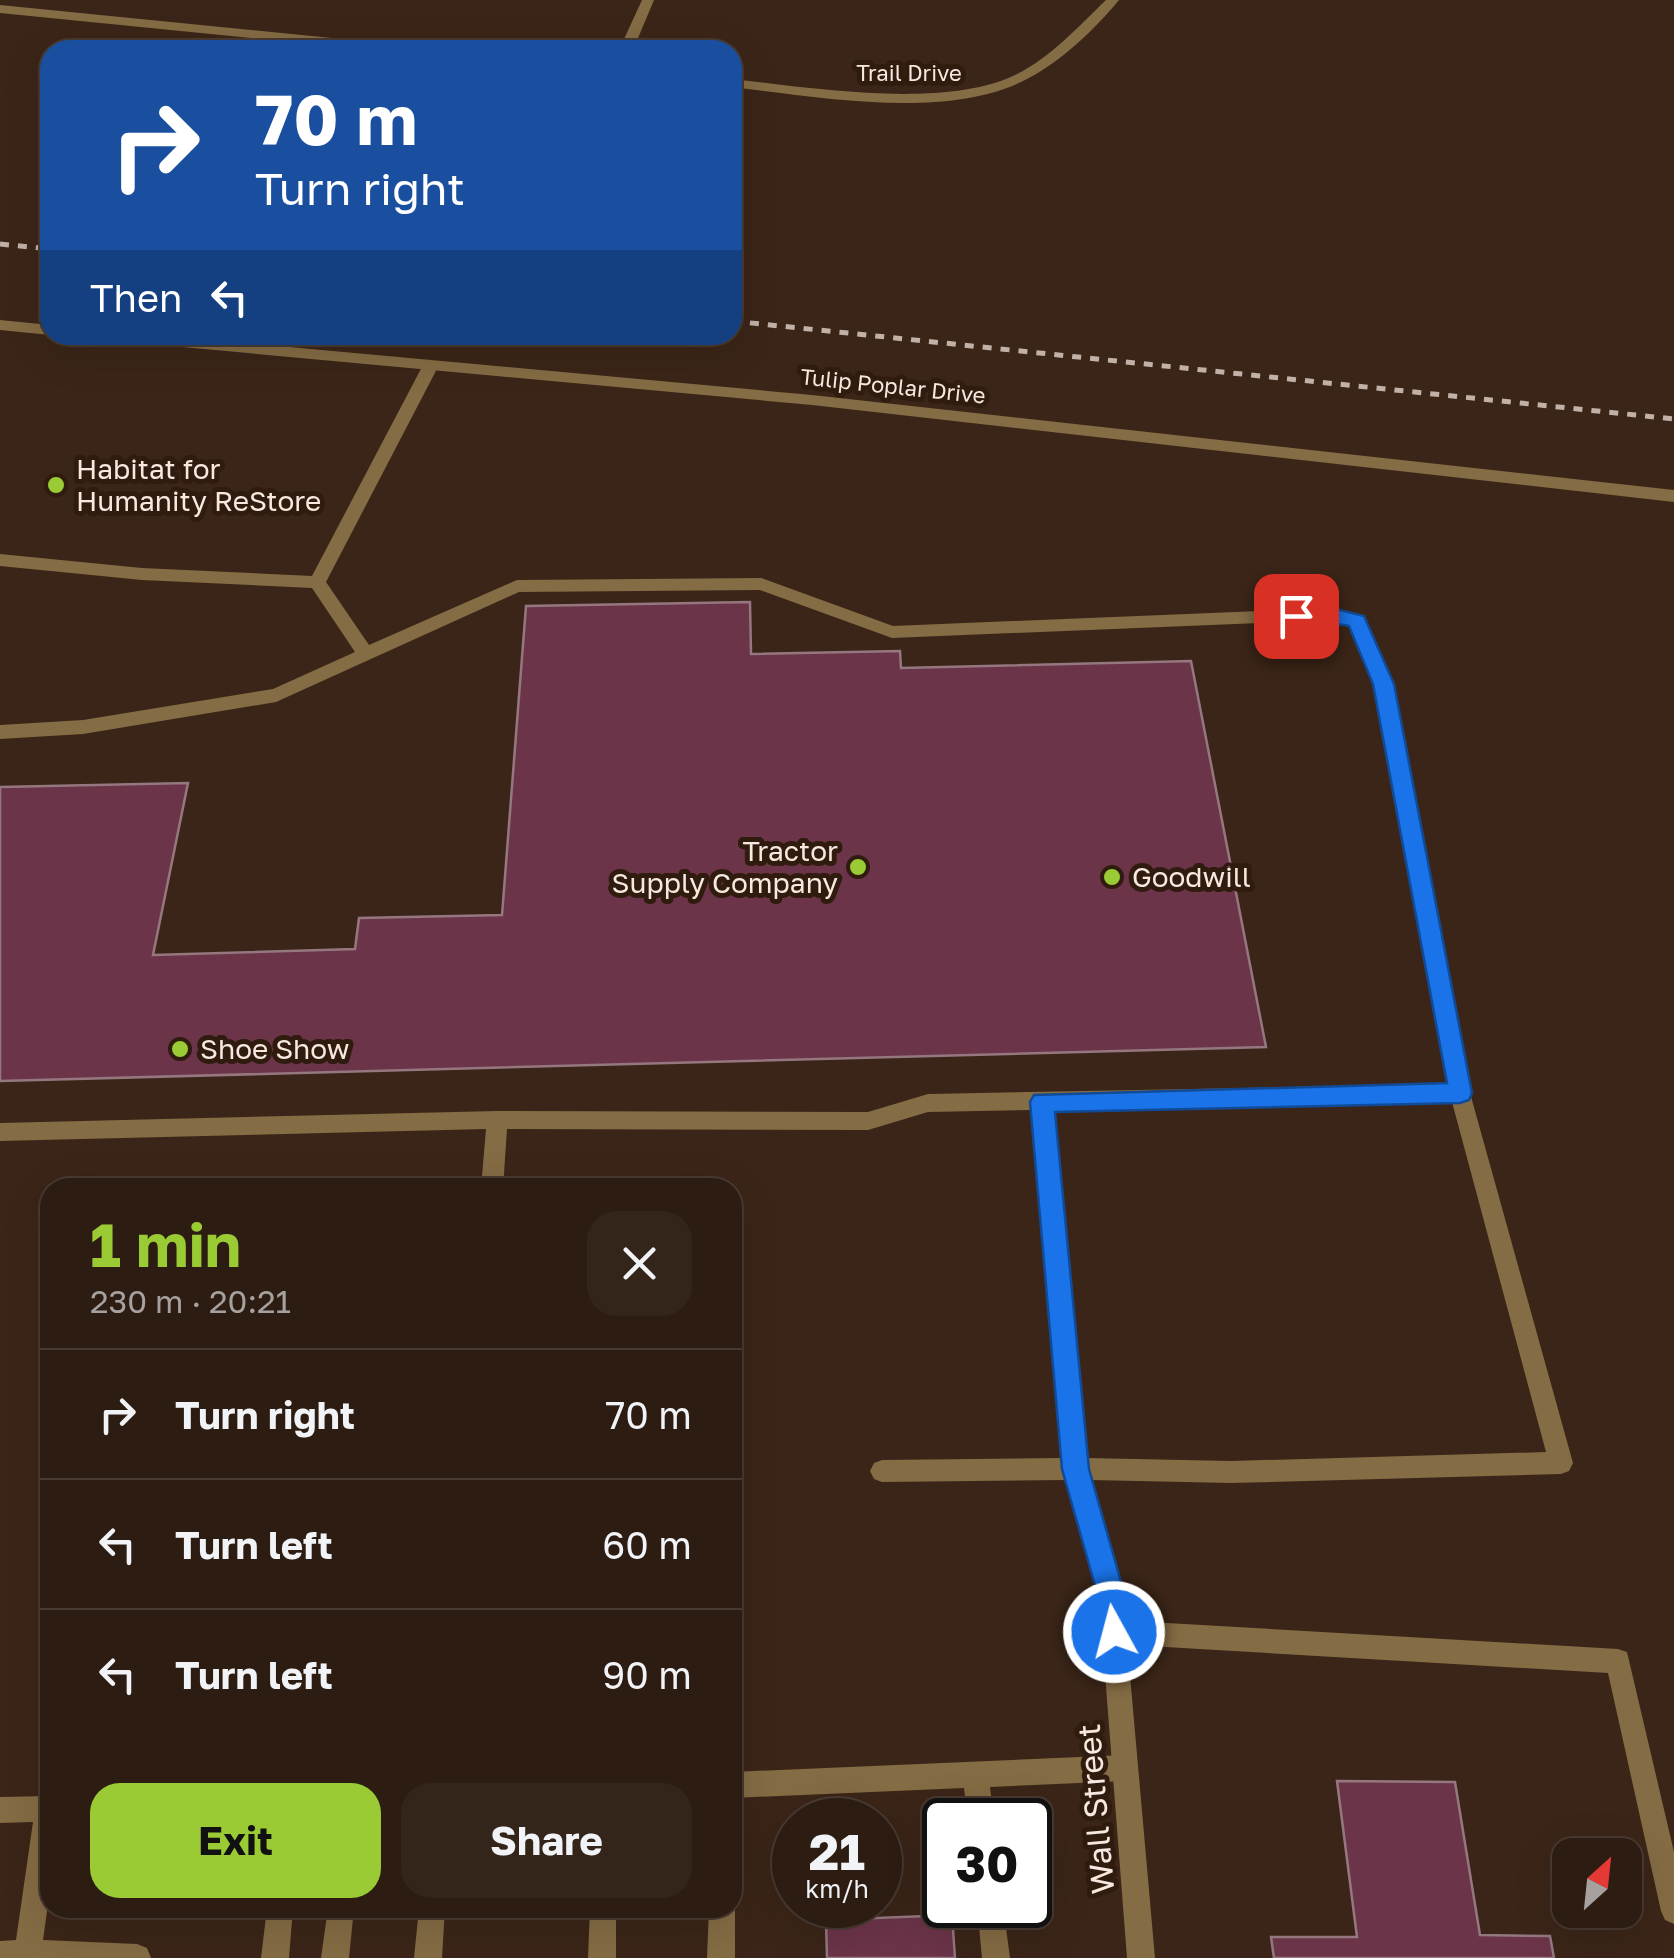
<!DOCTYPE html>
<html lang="en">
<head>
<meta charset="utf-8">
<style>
  body { margin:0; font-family:"Golos Text",sans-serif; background:#34251b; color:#f1f3f6; height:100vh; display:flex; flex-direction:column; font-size:38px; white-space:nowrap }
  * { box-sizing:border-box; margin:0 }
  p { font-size:32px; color:#a6a19f }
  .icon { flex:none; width:55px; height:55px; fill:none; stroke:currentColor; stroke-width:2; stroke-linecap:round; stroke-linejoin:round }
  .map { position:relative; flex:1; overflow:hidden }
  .drawer { position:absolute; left:40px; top:1178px; width:702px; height:740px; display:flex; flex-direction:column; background:#2c1c12; border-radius:30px; box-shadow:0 10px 40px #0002,0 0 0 2px #483a32 }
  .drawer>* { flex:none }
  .top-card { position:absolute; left:40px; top:40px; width:702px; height:305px; border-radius:30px; box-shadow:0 10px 40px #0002,0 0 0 2px #483a32; background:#1a4fa0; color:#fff; overflow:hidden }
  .needle { width:65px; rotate:27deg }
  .tools { position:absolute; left:1552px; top:1838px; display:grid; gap:20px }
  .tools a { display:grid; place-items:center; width:90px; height:90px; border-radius:20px; background:#2c1c12; box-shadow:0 10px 40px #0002,0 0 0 2px #483a32; font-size:50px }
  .speed { position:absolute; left:772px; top:1798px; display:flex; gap:20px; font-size:50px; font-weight:700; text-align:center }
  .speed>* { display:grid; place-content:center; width:130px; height:130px; border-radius:50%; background:#2c1c12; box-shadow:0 10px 40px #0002,0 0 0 2px #483a32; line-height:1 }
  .speed small { font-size:25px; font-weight:400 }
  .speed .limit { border:5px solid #111; border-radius:15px; background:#fff; color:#111 }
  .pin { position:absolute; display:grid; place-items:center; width:85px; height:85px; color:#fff; margin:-42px; border-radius:20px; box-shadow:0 5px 15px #0006 }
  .me { position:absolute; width:110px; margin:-55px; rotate:353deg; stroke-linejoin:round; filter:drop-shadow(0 0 8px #0008) }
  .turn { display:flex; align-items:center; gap:35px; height:210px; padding:0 50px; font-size:45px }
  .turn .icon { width:130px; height:130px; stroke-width:2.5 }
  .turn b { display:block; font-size:70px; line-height:85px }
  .then { display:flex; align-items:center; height:95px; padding:0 50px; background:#0003; gap:20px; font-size:38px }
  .round { display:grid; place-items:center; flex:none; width:105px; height:105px; border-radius:30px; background:#34251b }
  .summary { display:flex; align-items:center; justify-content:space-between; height:170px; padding:0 50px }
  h1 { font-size:60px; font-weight:700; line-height:75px; color:#9acb34 }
  .action { display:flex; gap:20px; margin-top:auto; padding:20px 50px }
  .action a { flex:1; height:115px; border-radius:30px; background:#9acb34; color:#111; font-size:40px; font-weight:700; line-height:115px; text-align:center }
  .action a+a { background:#34251b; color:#f1f3f6 }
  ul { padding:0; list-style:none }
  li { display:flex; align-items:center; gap:30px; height:130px; padding:0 50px; border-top:2px solid #483a32 }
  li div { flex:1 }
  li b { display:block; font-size:38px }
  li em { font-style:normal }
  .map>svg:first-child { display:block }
  .building { fill:#6c3449; stroke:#957780; stroke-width:2.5 }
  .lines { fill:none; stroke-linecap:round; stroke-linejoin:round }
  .service { fill:#846c44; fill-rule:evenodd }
  .minor { fill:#846c44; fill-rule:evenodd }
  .rail { stroke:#c2b1a8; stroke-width:5; stroke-dasharray:9 9; stroke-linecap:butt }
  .route { fill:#1a73e8; stroke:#114b97; stroke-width:2.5 }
  .poi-dot { fill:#9acb34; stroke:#301b0f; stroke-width:4 }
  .labels { text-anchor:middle; stroke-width:10; stroke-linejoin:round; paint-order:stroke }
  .far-street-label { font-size:22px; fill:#f7e8e0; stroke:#301b0f }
  .poi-label { font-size:28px; fill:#f7e8e0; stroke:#301b0f; text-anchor:start }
  .near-street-label { font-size:32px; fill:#f7e8e0; stroke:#301b0f }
</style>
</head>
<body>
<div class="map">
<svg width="1674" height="1958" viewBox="0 0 1674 1958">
  <rect width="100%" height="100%" fill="#3b2518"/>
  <path class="building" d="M750,602L751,654L900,651L901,668L1191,661L1266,1047L0,1081V787L188,783L153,955L355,949L359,918L502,915L526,606Z
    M1337,1781L1455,1782L1480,1935L1550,1936L1554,1958H1274L1271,1937H1357Z
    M952,1915L955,1958H827L826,1920Z"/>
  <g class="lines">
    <path class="service" d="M431,360L439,365L326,582L369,645L517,580L761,578L893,626L1332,608L1363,617L1393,684L1470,1093L1573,1463L1569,1471L1561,1474L1231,1483L1091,1480L1123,1596L1120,1605L1111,1608L1102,1605L1099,1596L1067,1480L882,1482L874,1479L870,1471L874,1463L882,1460L1063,1458L1032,1110L928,1112L868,1130L507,1129L503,1188H481L486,1129L0,1141V1123L497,1111L868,1112L928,1094L1448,1084L1375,684L1350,625L1332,620L892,638L760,590L519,592L276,702L83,734L0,739V725L83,720L273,689L355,652L312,588L142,580L0,566V554L142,568L312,576L423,365ZM1452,1102L1546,1452L1231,1461L1087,1458L1053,1109Z
      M1114,1620L1618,1649L1627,1652L1674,1852V1924L1665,1920L1661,1911L1608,1673L1114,1644L1105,1641L1102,1632L1105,1623Z
      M1125,1755L1134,1759L1138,1768L1134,1777L1125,1781L990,1787L994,1820H968L964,1788L732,1798V1772Z
      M50,1796V1890L43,1940L137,1944L147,1948L151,1958H0V1941L16,1940L33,1822L0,1823V1797Z
      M732,1901L735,1908V1958H707L709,1908H732Z
      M977,1905H1003L1010,1958H982Z
      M267,1908H293L289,1958H261Z
      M328,1908H354L349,1958H321Z
      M419,1908H445L442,1958H414Z
      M590,1908H616V1958H588Z"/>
    <path class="minor" d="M642,0H654L633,50H619Z
      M1106,0H1119C1094,30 1062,61 1027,79C948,121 818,97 732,87V79C811,88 946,110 1017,74C1051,57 1078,27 1106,0Z
      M0,5L412,46L419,50H372L0,13Z
      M0,320L50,325V335L0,330Z
      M98,335H158L812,395L1674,490V502L812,405L106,340Z
      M1111,1584L1120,1587L1123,1596L1155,1958H1127L1099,1596L1102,1587Z"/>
    <path class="rail" d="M0,244L50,249
      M732,321L1674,419"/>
  </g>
  <path class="route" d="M1332,608L1364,616L1394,684L1472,1093L1469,1100L1460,1103L1055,1112L1089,1469L1125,1596L1128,1632L1124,1642L1114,1646L1104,1642L1098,1596L1062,1469L1030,1102L1034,1095L1447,1083L1373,684L1349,626C1329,621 1300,629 1286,616L1296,609Z"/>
  <g class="poi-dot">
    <circle cx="56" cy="485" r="10"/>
    <circle cx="858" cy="867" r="10"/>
    <circle cx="1112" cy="877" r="10"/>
    <circle cx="180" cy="1049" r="10"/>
  </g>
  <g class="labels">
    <g class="far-street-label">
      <text x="909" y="81">Trail Drive</text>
      <text transform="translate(893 386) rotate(6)" y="8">Tulip Poplar Drive</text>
    </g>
    <g class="poi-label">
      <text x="76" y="479">Habitat for<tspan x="76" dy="32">Humanity ReStore</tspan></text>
      <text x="838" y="861" text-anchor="end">Tractor<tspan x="838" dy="32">Supply Company</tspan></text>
      <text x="1132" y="887">Goodwill</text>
      <text x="200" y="1059">Shoe Show</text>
    </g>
    <g class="near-street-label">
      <text transform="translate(1096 1809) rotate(-95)" y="11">Wall Street</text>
    </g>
  </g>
</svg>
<div class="tools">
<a><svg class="needle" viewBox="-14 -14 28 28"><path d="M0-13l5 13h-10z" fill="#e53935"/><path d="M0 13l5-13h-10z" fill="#a6a19f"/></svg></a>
</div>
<div class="speed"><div>21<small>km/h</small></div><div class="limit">30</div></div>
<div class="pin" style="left:1296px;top:616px;background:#d93025"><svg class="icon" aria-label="arrive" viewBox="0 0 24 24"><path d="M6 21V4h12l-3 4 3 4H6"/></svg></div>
<svg class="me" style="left:1114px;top:1632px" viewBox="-20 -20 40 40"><circle r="17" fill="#1a73e8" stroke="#fff" stroke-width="3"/><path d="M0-11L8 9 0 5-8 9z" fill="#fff"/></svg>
<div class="top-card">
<div class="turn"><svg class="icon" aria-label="right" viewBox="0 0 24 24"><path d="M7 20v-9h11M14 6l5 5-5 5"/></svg><div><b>70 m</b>Turn right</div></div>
<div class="then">Then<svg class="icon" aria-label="left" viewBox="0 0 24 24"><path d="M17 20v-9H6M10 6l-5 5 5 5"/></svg></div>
</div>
<section class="drawer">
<div class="summary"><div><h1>1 min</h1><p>230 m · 20:21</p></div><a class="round"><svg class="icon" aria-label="close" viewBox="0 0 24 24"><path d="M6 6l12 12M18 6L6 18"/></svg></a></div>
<ul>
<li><svg class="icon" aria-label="right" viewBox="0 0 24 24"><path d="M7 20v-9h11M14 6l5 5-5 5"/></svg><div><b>Turn right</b></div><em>70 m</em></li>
<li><svg class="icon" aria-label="left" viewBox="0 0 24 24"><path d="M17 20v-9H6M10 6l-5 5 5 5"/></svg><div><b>Turn left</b></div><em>60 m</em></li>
<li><svg class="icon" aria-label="left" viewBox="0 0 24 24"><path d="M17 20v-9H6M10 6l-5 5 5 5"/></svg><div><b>Turn left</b></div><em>90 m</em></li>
</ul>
<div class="action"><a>Exit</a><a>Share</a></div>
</section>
</div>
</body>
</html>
